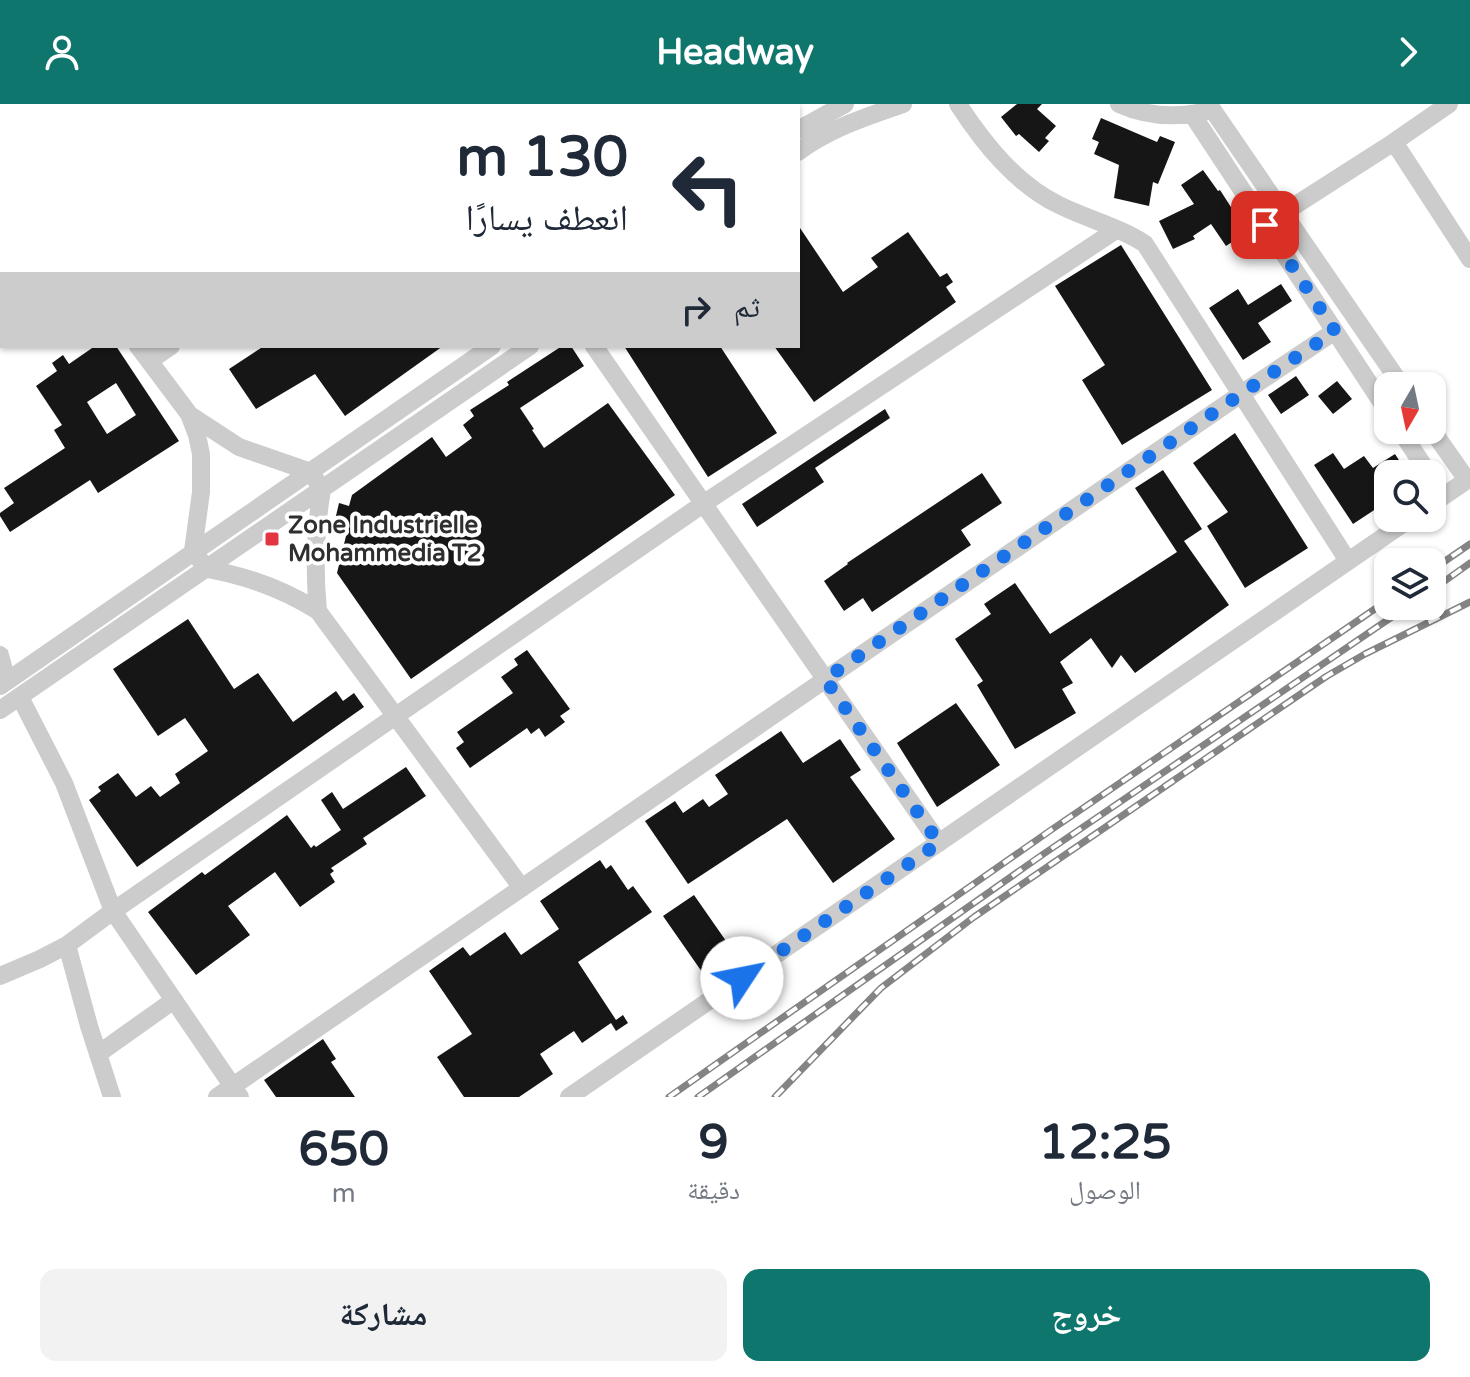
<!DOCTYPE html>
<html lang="ar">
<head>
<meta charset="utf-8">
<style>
  body { margin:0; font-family:"Varela Round","Noto Naskh Arabic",sans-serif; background:#f2f2f3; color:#1f2937; direction:rtl; height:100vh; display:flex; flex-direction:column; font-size:30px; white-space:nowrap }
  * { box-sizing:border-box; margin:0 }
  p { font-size:26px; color:#747a83 }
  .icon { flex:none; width:44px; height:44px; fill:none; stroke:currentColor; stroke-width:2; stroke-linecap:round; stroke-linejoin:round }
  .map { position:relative; height:993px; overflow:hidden; direction:ltr }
  .drawer { display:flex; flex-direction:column; background:#fff; flex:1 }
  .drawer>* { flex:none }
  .banner { position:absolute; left:0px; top:0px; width:800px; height:244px; box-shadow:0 2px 6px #0004; direction:rtl; background:#fff; color:#1f2937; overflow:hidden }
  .needle { width:52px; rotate:189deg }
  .buttons { position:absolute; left:1374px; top:268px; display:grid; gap:16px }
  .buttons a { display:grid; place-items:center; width:72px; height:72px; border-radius:16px; background:#fff; box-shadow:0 2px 6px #0004; font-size:40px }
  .pin { position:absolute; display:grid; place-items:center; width:68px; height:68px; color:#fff; margin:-34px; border-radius:16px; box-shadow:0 4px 12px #0006 }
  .me { position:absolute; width:88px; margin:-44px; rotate:56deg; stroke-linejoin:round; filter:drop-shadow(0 0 6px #0008) }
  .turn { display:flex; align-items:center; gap:28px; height:168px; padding:0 40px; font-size:36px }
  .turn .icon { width:104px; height:104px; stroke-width:2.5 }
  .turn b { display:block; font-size:56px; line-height:68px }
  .then { display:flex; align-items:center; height:76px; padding:0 40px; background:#0003; gap:16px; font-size:30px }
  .eta { display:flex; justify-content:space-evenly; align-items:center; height:136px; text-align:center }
  .eta b { font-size:48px; font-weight:700; line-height:56px }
  .button { display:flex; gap:16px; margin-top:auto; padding:16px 40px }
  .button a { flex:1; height:92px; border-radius:16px; background:#0f766e; color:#fff; font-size:32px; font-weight:700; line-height:92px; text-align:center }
  .button a+a { background:#f2f2f3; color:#1f2937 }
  header { display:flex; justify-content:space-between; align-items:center; height:104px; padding:0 40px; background:#0f766e; color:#fff; font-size:36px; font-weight:700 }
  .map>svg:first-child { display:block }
  .building { fill:#161616; fill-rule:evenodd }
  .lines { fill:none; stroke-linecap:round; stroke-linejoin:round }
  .minor { stroke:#ccc; stroke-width:18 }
  .rail-casing { stroke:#848484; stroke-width:7 }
  .rail { stroke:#fff; stroke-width:4; stroke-dasharray:12; stroke-linecap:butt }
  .route { stroke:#1a73e8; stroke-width:14; stroke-dasharray:0 25.2 }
  .poi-dot { fill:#e43341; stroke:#fff; stroke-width:3 }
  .labels { text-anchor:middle; stroke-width:8; stroke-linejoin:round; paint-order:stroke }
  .poi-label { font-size:24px; font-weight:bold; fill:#2f2f2f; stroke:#fff; text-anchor:start }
</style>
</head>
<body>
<header><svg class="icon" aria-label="forward" viewBox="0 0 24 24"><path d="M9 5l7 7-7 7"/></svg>Headway<svg class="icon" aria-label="person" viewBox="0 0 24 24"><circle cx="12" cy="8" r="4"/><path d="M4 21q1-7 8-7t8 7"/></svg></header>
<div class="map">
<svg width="1470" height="993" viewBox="0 0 1470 993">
  <rect width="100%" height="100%" fill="#fff"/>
  <path class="building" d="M1017,0H1042L1037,5L1056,22L1045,34L1049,37L1039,48L1019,30L1016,32L1001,13Z
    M1101,14L1157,38L1160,32L1175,38L1158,80L1153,78L1149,102L1114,94L1119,61L1094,50L1099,38L1092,35Z
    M1203,66L1218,87L1220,86L1247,128L1226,142L1211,120L1193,132L1195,135L1173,145L1159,117L1194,100L1181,81Z
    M798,121L843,188L878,163L871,154L908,128L940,173L947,169L953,178L946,183L956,198L814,298L774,242H798Z
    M1121,141L1212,286L1122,341L1082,276L1105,261L1055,182Z
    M1281,180L1292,197L1258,219L1271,238L1243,256L1209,204L1238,185L1248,201Z
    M95,242H116L179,337L98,389L90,376L10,428L0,412V409L14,399L4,384L65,344L54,326L62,321L36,282L57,267L52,259L63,251L69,260ZM116,279L136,311L107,330L87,298Z
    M264,242H443L345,312L315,270L256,305L229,265Z
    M562,242H571L584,262L520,304L534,325L532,326L544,344L608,299L675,391L411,575L337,469L346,432L332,429L339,399L349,402L352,391L432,333L446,353L472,334L463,321L474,312L470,306L509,281L507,278Z
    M624,242H720L777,329L708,373Z
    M1296,272L1309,291L1281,310L1268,291Z
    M1337,277L1352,295L1333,310L1318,292Z
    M885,305L890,314L815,364L824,378L757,423L742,400Z
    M1235,329L1308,444L1245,484L1207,422L1228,408L1193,359Z
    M1333,349L1344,365L1364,352L1373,364L1395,350L1408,370H1388V397L1353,420L1314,361Z
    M1163,366L1202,425L1184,437L1229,501L1135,569L1121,551L1112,564L1091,534L1060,558L1073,579L1062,585L1076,609L1015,645L977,581L983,577L955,535L991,510L984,500L1015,479L1050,530L1177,448L1135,384Z
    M982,369L1002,399L961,426L971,441L872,508L863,494L844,507L824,477L848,460L847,459Z
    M188,515L234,585L258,569L293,618L336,587L343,597L354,589L364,603L137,763L89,696L101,687L98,683L118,669L136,693L151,682L160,693L180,679L175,670L208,647L185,614L158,632L113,565Z
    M527,546L570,605L560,612L565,618L545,633L539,624L531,630L527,624L470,664L456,644L464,638L457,628L513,589L501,573L518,561L514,555Z
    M956,599L1000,661L937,703L897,639Z
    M781,627L803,659L840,635L861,666L850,673L895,735L833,779L787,715L688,780L645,717L675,697L683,709L703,695L709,703L728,690L715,671Z
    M406,663L426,692L363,734L367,740L331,764L334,767L330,770L335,778L300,803L275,768L228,802L250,831L196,871L148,808L202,768L205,771L287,711L311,744L314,741L316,743L341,726L321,696L332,688L343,705Z
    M600,756L606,765L611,761L628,786L633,782L652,808L578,858L616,916L623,911L628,919L616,927L611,919L582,939L574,927L540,950L553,970L519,993H464L437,953L472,930L429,867L463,843L470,852L505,828L521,851L559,825L540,797Z
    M694,791L733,847L702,868L663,812Z
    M323,935L336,955L331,958L355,993H276L264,976Z"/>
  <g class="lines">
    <path class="minor" d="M425,0L427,2
      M958,0C984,40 1016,80 1059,101C1085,114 1122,124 1145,140L1348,457
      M1119,0C1146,12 1175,14 1203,8
      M79,2L80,0
      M525,2L528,0
      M1212,5L1402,282
      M1192,10L1388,308
      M798,26L845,0
      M1394,38L1470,155
      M798,48C830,24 866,13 903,0
      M0,83L2,78
      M1274,115L1394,38L1449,0
      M0,150H2
      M0,185L2,178
      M138,242L189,310L197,331L201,350V388L193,447L207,465C247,472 283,485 318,507L522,784
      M594,242L939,739
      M149,257L171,242
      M190,311L239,343L311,368L322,386C315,426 314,466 318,507
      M1400,326L1429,370
      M1432,326L1467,376
      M1432,400L1470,374
      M0,551L7,577
      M0,582L492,242
      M20,593L64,679L113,807L240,993
      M0,606L530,242
      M67,841L89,922L112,993
      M0,872L40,855L67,841L113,807L703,400L1116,126
      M98,950L174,896
      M217,993L1241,290L1335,227
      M569,993L1411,414"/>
    <g class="rail-casing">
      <path id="rail" d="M1432,466L1470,440
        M1432,486L1470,459
        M1164,683L1327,572L1365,550L1470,498
        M669,993L1051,726L1388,496
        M698,993L1042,751L1408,502
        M775,993L881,884L974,813L1173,677"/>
    </g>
    <use href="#rail" class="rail"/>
  </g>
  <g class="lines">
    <path class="route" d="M742,874L939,739L825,575L1241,290L1335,227L1265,121"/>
  </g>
  <rect class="poi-dot" x="264" y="427" width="16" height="16" rx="4"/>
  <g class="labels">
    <g class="poi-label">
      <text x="288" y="429">Zone Industrielle<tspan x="288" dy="28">Mohammedia T2</tspan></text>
    </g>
  </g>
</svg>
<div class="buttons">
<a><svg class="needle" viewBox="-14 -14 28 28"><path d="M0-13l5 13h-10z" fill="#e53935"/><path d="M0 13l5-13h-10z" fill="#747a83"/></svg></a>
<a><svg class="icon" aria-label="search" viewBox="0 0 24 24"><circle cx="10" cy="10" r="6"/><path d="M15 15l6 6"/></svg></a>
<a><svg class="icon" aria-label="layers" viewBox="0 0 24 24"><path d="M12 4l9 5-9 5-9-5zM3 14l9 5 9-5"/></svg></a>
</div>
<div class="pin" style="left:1265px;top:121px;background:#d93025"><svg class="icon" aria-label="arrive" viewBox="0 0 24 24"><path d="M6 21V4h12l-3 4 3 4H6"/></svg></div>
<svg class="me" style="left:742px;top:874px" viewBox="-20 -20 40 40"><circle r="19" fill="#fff"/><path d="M0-13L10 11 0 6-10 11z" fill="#1a73e8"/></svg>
<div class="banner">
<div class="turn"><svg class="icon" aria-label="left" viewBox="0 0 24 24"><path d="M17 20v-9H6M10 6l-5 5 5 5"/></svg><div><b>130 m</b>انعطف يسارًا</div></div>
<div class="then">ثم<svg class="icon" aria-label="right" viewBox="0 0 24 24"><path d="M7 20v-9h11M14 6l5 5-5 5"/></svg></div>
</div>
</div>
<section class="drawer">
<div class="eta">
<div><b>12:25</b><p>الوصول</p></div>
<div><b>9</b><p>دقيقة</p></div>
<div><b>650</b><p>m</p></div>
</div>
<div class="button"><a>خروج</a><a>مشاركة</a></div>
</section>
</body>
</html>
